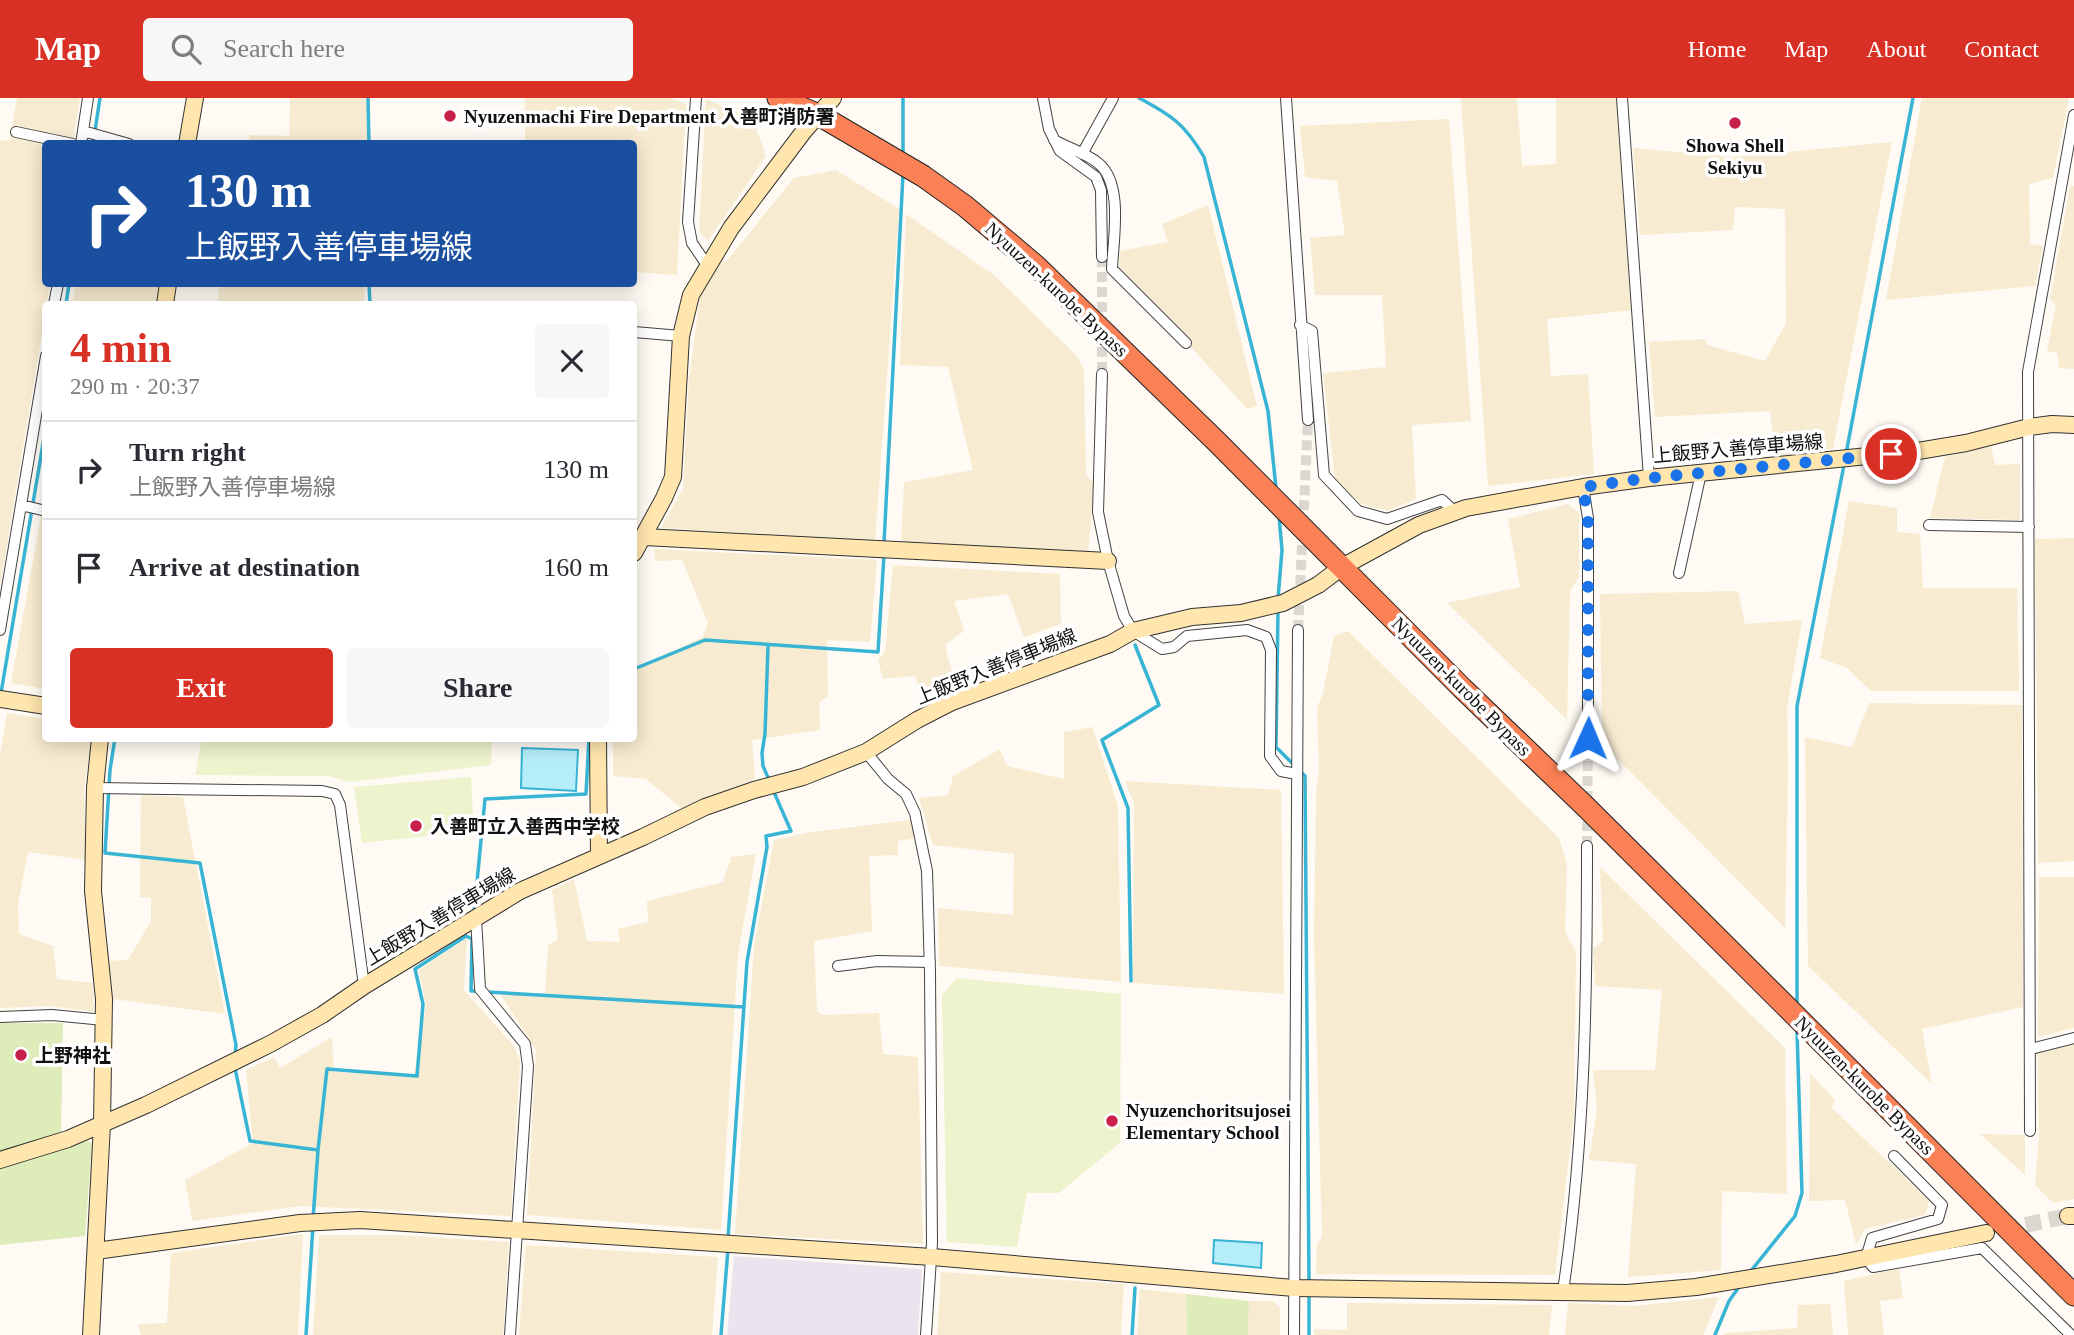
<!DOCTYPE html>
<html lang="en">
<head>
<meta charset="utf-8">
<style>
  body { margin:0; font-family:"Times New Roman","Noto Sans JP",serif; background:#f7f7f7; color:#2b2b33; height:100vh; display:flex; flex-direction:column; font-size:26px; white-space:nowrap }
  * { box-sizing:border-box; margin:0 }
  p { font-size:23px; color:#7c7c81 }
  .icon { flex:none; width:38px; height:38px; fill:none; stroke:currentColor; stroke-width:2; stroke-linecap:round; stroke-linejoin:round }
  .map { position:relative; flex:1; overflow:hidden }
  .side { position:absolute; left:42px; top:203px; width:595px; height:441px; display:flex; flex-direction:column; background:#fff; border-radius:7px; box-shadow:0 4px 18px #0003 }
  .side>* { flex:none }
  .hud { position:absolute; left:42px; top:42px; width:595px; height:147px; border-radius:7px; box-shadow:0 4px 18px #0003; background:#1a4fa0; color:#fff; overflow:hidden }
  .pin { position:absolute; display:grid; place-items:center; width:60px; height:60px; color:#fff; margin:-30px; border:4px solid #fff; border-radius:50%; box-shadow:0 2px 7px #0007 }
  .me { position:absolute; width:77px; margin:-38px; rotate:1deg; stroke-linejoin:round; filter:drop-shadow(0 0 5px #0008) }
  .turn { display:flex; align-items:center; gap:24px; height:147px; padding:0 28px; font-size:32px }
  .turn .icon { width:91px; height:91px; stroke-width:2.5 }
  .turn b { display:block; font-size:49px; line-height:60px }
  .round { display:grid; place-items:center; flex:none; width:74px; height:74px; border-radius:7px; background:#f7f7f7 }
  .overview { display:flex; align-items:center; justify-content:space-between; height:119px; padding:0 28px }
  h1 { font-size:42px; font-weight:700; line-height:52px; color:#d93025 }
  .button { display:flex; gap:14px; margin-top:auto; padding:14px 28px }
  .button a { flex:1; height:80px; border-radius:7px; background:#d93025; color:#fff; font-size:28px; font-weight:700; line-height:80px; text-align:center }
  .button a+a { background:#f7f7f7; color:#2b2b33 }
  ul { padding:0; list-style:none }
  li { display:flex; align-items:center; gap:21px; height:98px; padding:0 28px; border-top:2px solid #e1e1e2 }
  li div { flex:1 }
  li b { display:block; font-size:26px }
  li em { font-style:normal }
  header { display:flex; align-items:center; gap:42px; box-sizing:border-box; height:98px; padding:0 35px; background:#d93025; color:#fff }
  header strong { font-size:33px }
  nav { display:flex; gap:38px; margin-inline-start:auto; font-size:24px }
  .search { width:490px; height:63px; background:#f7f7f7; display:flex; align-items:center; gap:18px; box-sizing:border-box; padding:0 24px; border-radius:7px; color:#7c7c81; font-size:26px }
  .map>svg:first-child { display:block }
  .industrial { fill:#ebe4ee }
  .farmland { fill:#f7ecd1 }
  .green { fill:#deecb9 }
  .pitch { fill:#edf3cc }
  .water { fill:#b5edf9; stroke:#38b4d4; stroke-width:2 }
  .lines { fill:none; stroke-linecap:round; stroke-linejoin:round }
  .stream { stroke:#38b4d4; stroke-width:3.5 }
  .street-tunnel { stroke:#dbd7d1; stroke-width:10; stroke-dasharray:10 5; stroke-linecap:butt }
  .secondary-tunnel { stroke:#dbd7d1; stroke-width:16; stroke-dasharray:16 8; stroke-linecap:butt }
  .street-casing { stroke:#434343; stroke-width:12 }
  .secondary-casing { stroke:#323232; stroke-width:18 }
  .highway-casing { stroke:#212121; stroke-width:23 }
  .street { stroke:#fff; stroke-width:10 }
  .secondary { stroke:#ffe6ae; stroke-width:16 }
  .highway { stroke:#fa8055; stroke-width:21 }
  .route { stroke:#1a73e8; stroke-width:12; stroke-dasharray:0 21.6 }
  .poi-dot { fill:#c82049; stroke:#fff; stroke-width:2.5 }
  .labels { text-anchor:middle; stroke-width:7; stroke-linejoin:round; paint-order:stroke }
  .poi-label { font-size:19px; font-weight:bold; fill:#101010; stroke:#fff; text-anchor:start }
  .street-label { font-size:19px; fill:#101010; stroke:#fff }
</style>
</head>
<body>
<header>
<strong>Map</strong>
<div class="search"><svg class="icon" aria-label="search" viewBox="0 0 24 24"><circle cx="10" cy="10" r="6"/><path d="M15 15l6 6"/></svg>Search here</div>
<nav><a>Home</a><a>Map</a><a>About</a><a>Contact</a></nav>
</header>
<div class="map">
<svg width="2074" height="1237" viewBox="0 0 2074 1237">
  <rect width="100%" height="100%" fill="#fffaf3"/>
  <path class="industrial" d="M734,1158L922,1171L918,1237H727Z"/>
  <path class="farmland" d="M17,0H80L73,45L46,46V186H50L0,489V42L9,43Z
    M290,0H365L369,21L368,45H249V37L289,38Z
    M525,0H670L686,6L677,177L634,174V46L525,45Z
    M1461,0H1517L1522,68L1556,66V0H1617L1634,212L1547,221L1551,278L1588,276L1594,376L1488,388Z
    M1922,0H2069L2053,80L2029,86L2030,146L2043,148L2035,188L1886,202Z
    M706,1L753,21L766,58L708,143L699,134Z
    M1449,21L1471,323L1412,327L1416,401L1388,413L1361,406L1335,381L1323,275L1386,269L1382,197H1315L1310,140L1345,137L1337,83L1305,79L1300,28Z
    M1892,44L1833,351L1775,358L1770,313L1655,319L1649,244L1706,241L1707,247L1765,263L1786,225L1785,111L1735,109L1733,132L1640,137L1633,50L1733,59Z
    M836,72L899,111L875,444L661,430L683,391L689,280L701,193L720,163L726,164L794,80Z
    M2070,88H2074V271L2059,270L2057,255L2047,253L2056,207L2050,201Z
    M1208,107L1257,308L1247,311L1119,169L1120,153L1168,144L1162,126Z
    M906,116L994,177L1078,259L1084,272L1086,377L1094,385L1088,456L901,445L904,384L973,372L948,269L900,267Z
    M76,186H159L156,206H72Z
    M219,186H365L364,206H218Z
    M1991,348L1995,367L2020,366V422L1930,420L1945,359Z
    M1849,403L1897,410V434L1920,436L1923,490H2017L2019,593H1871L1847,570L1820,560Z
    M1568,406L1579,415V479L1570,493L1567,622L1447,505L1520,489L1508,421Z
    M41,418L46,419L45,591L11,585Z
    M2074,440V763L2038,765L2035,441Z
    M654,451L877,462L870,544L827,542L828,598L819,605L820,632L752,642L755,681L681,710L646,681L613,678V641L634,640V571L703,539L708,525L682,462L655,463Z
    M893,467L1060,476L1061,526L1024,539L1008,496L954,503L964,533L945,547L957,592L924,606L915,578L883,581L878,562L885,553Z
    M1738,493L1745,526L1802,522L1787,610L1788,671L1785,830L1602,645L1600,496Z
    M1348,533L1559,740L1567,767L1565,834L1576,854L1574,1017L1555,1177L1316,1176L1317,1148L1322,1138L1314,840L1316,696L1319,671L1317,610L1323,595L1334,538Z
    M1869,605L2022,607L2023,909L1922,931L1932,986L1808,868L1805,639L1852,649Z
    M7,615L45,621L46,640L92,641L84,691L86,762L28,754L18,806L19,836L53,848L57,881L93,885L94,914L49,908L0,910V657Z
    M1092,629L1118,708L1121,884L939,868L938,810L1013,817L1014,756L933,747L919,700L948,697L953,678L1000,651L1007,668L1064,681V634Z
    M1125,683L1281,692L1284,896L1133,885L1134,706Z
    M141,697L183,699L225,916L113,901L109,863L128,862L151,823V800L140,799Z
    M910,722L917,740L898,743V757L869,758L872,833L814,843L817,913L822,917L879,915L883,956L918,959L923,1146L735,1136L754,848L774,742L805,735Z
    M756,756L738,856L721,1132L527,1117L536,952L499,894L545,896L548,847L558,841L552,792L574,781L587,843L620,844L618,831L648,824L647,803L723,784L731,759Z
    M1600,769L1785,950L1787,1096L1722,1093L1721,1172L1628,1179L1636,1066L1589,1062L1597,1011L1593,972H1655L1662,892L1595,888L1593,851L1603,843Z
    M2039,779H2074V930L2038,939Z
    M467,840L464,892L513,947L520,962L511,1118L300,1108L192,1123L185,1082L253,1045L246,972L274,959L280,970L332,939L334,974L414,977L426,907L419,872Z
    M2074,944V1101L2053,1105L2035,1087L2039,1039L2037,953Z
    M1810,975L1835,1002L1832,1010L1929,1103L1925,1117L1865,1131L1856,1147L1845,1102L1809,1103Z
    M1980,1036L2025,1037V1077Z
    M303,1136L298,1237H141L138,1226L167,1225L171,1155Z
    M319,1137H395L509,1144L503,1237H313Z
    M526,1147L718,1159L712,1237H519Z
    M1899,1170L1903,1200L1880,1203L1884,1237H1848L1844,1183Z
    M941,1174L1124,1186L1121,1237H937Z
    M1140,1191L1186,1196L1187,1237H1137Z
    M1719,1199L1703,1237H1565L1568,1205L1635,1208Z
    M1249,1203H1273L1280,1210V1237H1248Z
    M1347,1205L1552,1207L1549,1237H1314V1231L1347,1232Z
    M1830,1206L1833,1237H1724L1725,1235L1797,1230L1798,1207Z"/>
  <path class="green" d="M0,925H63L61,1038L0,1057Z
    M84,1040L92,1046L85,1138L0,1147V1069Z
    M1186,1196L1249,1203L1248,1237H1187Z"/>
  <path class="pitch" d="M202,641H492L491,667L349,684L329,678L195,677Z
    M471,679L474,733L362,745L354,689Z
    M957,880L1121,896L1120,1045L1059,1095H1027L1017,1149L947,1144L942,897Z"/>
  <path class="water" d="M522,650L578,652L576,693L521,690Z
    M1214,1142L1262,1145L1261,1170L1213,1165Z"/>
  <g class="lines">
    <path class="stream" d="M368,0L369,46
      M903,0V57
      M1139,0C1171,17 1185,26 1204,59L1268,313L1276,390
      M93,46L100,0
      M369,186L370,206
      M66,206L69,186
      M1846,356L1913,0
      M884,445L903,76
      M1278,501L1282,452L1279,418
      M1278,512L1276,649L1295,668
      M768,548L765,636L762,655L763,668L770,684
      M634,571L705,542L878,554L884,457
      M1,595L46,328
      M115,640L110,672L105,755L200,765L236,947L235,959
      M1301,674L1305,678L1309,1186
      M474,815L485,701L586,696L589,640
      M1131,883L1128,710L1102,642L1159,607L1135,547
      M487,894L744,909
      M1797,907V608L1844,367
      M235,970L250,1043L318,1052L313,1121
      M318,1052L327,971L417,978L423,906L415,871L466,838L472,841L471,893H479
      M728,1140L747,864L767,749L766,738L791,733L773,692
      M1750,1174L1795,1118L1802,1095L1797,933
      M1309,1194V1237
      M306,1237L313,1128
      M721,1237L728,1151
      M1132,1237L1135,1190
      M1715,1237L1729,1203L1739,1189"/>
    <path class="street-tunnel" d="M1102,159V276
      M1298,532L1308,322
      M1587,748L1588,640"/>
    <path class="secondary-tunnel" d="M2002,1132L2068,1118"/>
    <g class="street-casing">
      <path id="street" d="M696,0L688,124L692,145L707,167
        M1043,0L1049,31L1060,53L1096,79L1101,92L1102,159
        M1286,0L1308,322
        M1622,0L1649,380
        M83,33L129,46
        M16,34L73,46
        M1054,42C1068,50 1086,55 1098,65C1124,85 1113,142 1112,171L1186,245
        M81,46L88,0
        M1082,56L1113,0
        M54,206L58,186
        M1300,227L1312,233L1324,377L1358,413L1387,421L1442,402L1455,414
        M634,234L681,238
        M1102,276L1098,414L1108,463L1124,518L1133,533L1162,551L1174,549L1187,538L1247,532L1266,539L1271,552L1270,658L1281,673L1297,676
        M1583,389L1588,420V640
        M21,407L46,413
        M1929,427L2029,429
        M1679,475L1701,375
        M0,532L46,258
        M866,654L888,681L906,696L915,715L927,773L930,874L932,1145L926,1237
        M95,690L322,693L335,696L340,707L364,888
        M476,820L480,891L525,946L528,968L510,1237
        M838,868L877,863L930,864
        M0,919L52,917L104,922
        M2031,951L2074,940
        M2030,1033L2028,274L2074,17
        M1894,1058L1942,1107L1938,1121L1872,1140L1866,1160L1873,1169L1982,1150L2071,1237
        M1563,1193C1585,1046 1587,897 1587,748
        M1294,1237L1298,532"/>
    </g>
    <g class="secondary-casing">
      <path id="secondary" d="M187,46L195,0
        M165,206L168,186
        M644,439L1108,463
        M634,455L664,400L673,379L681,238L691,197L731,130L804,33L833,0
        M0,601L46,608
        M598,640L599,758
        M0,1062L68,1041L146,1007L270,946L322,917L364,888L520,793L643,739L705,709L754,692L803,679L866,654L917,622L952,604L1110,546L1133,533L1192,519L1241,515L1283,505L1318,487L1342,469L1419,427L1466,410L1583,389L1649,380L1918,353L1966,345L2029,329L2052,326L2074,327
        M2068,1118H2074
        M96,1153L300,1125L360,1122L932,1159L1294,1190L1627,1195L1696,1189L1836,1166L1986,1135
        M91,1237L102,1026L104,901L93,793L95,690L100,640"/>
    </g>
    <g class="highway-casing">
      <path id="highway" d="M778,0L819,17L923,78L965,108L1036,168L1218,345L1462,590L1588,711L1865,987L2074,1197"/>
    </g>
    <use href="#street" class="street"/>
    <use href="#secondary" class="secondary"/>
    <use href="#highway" class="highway"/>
  </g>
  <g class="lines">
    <path class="route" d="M1588,640V420L1583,389L1649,380L1891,356"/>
  </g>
  <g class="poi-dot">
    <circle cx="450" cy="18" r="7"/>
    <circle cx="1735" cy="25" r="7"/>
    <circle cx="416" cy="728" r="7"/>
    <circle cx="21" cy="957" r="7"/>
    <circle cx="1112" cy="1023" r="7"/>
  </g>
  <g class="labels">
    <g class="poi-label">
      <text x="464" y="25">Nyuzenmachi Fire Department 入善町消防署</text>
      <text x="1735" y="54" text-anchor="middle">Showa Shell<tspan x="1735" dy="22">Sekiyu</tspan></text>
      <text x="430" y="735">入善町立入善西中学校</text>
      <text x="35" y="964">上野神社</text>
      <text x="1126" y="1019">Nyuzenchoritsujosei<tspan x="1126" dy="22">Elementary School</tspan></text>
    </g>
    <g class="street-label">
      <text transform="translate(1057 191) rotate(43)" y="7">Nyuuzen-kurobe Bypass</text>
      <text transform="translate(1738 350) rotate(-5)" y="7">上飯野入善停車場線</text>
      <text transform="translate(996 568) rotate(-22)" y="7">上飯野入善停車場線</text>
      <text transform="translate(1462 588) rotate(45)" y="7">Nyuuzen-kurobe Bypass</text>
      <text transform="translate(440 818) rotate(-31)" y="7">上飯野入善停車場線</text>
      <text transform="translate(1865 987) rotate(45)" y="7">Nyuuzen-kurobe Bypass</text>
    </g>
  </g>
</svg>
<div class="pin" style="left:1891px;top:356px;background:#d93025"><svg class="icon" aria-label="arrive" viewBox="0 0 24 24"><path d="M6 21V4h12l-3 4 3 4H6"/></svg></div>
<svg class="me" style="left:1588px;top:640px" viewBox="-20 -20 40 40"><path d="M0-17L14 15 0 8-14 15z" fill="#1a73e8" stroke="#fff" stroke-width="4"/></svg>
<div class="hud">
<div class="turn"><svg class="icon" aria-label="right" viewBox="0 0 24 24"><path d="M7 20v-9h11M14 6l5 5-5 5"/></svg><div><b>130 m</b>上飯野入善停車場線</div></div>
</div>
<section class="side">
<div class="overview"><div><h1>4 min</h1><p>290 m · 20:37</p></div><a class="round"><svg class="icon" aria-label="close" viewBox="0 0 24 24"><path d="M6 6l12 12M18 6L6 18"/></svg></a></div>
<ul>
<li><svg class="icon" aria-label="right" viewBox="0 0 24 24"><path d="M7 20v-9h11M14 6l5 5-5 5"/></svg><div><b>Turn right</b><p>上飯野入善停車場線</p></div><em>130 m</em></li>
<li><svg class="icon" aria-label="arrive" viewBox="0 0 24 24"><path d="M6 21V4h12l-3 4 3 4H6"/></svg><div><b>Arrive at destination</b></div><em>160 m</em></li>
</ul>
<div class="button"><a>Exit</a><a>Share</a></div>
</section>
</div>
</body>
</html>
